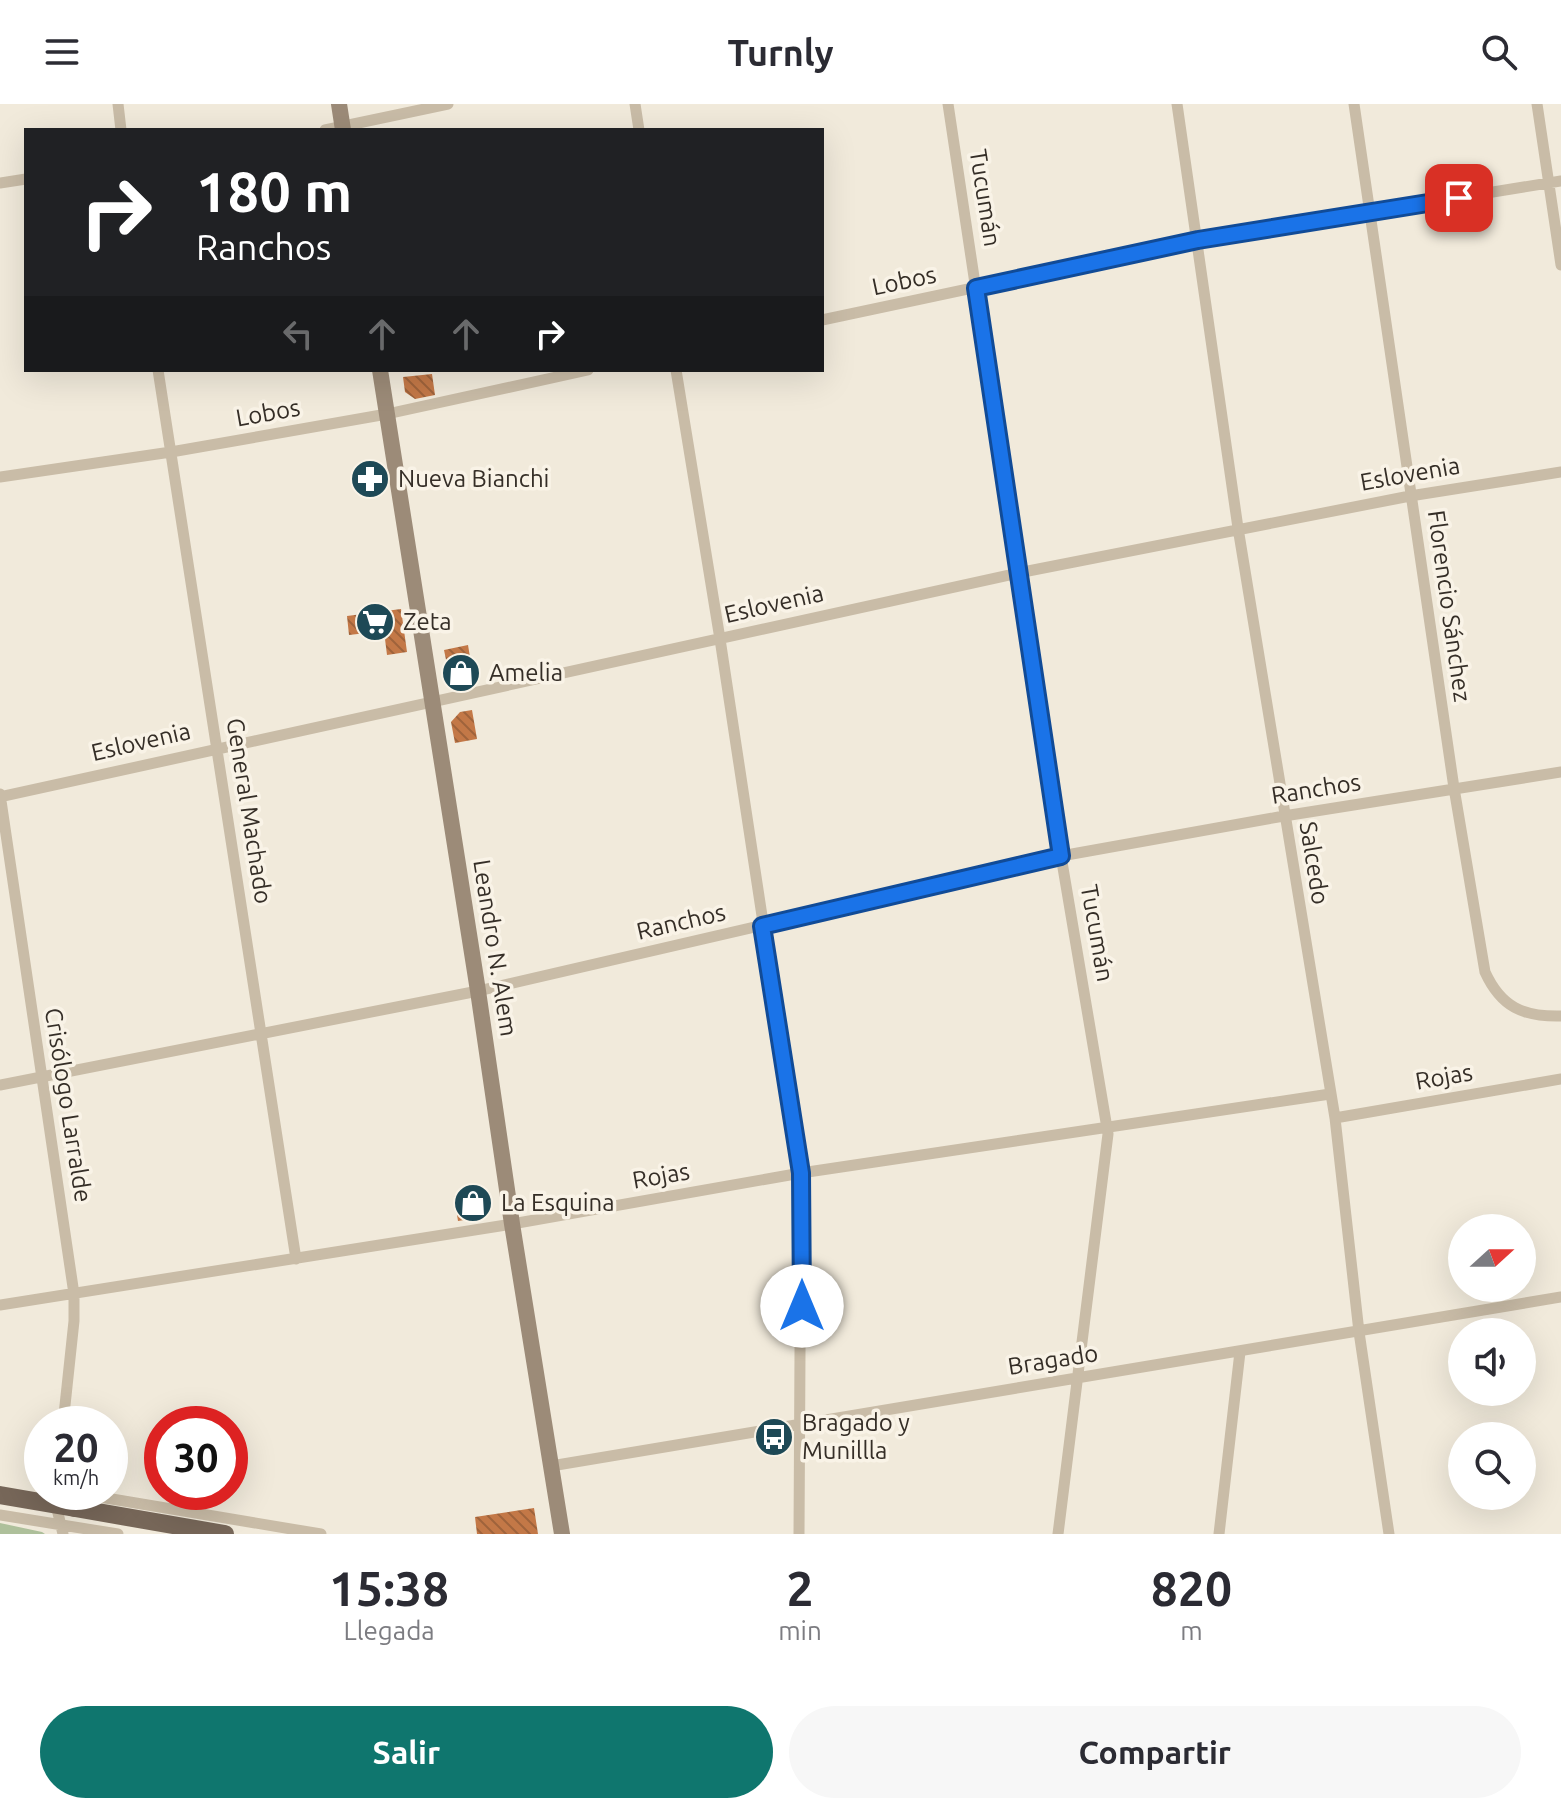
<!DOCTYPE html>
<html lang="es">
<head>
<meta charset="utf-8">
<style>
  body { margin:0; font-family:Ubuntu,sans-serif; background:#f7f7f7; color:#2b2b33; height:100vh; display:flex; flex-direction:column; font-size:30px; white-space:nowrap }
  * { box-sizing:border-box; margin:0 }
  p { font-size:26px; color:#7c7c81 }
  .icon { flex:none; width:44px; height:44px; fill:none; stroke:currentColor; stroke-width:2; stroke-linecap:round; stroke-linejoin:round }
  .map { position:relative; height:1430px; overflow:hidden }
  .side { display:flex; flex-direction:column; background:#fff; flex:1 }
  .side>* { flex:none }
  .banner { position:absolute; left:24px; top:24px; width:800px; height:244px; border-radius:0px; box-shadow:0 8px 32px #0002; background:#202124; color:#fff; overflow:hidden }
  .needle { width:52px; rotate:69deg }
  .buttons { position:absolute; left:1448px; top:1110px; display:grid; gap:16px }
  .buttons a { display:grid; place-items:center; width:88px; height:88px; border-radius:50%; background:#fff; box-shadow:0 8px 32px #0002; font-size:40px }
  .speed { position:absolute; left:24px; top:1302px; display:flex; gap:16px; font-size:40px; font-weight:700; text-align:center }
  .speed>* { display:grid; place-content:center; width:104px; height:104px; border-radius:50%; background:#fff; box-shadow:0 8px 32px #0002; line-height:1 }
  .speed small { font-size:20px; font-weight:400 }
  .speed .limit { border:12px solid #d22; background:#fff; color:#111 }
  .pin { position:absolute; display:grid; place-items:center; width:68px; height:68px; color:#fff; margin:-34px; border-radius:16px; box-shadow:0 4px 12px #0006 }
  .me { position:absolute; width:88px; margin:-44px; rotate:0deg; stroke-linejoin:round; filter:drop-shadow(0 0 6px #0008) }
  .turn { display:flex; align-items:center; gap:28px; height:168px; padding:0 40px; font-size:36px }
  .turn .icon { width:104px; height:104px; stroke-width:2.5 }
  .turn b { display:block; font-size:56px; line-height:68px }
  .lanes { display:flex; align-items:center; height:76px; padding:0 40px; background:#0003; justify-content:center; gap:40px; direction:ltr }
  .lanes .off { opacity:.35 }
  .eta { display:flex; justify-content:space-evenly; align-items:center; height:136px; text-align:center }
  .eta b { font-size:48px; font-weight:700; line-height:56px }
  .cta { display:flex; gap:16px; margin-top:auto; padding:16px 40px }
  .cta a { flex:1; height:92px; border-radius:48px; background:#0f766e; color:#fff; font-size:32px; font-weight:700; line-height:92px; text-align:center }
  .cta a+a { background:#f7f7f7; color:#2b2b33 }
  header { display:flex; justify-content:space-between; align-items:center; height:104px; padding:0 40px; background:#fff; font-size:36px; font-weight:700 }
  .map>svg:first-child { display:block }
  .pitch { fill:#aec09b }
  .building { fill:url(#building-back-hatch) }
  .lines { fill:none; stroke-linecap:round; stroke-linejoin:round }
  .street { stroke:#c9bca7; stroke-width:11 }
  .secondary { stroke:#9c8b78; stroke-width:16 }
  .primary { stroke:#776759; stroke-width:18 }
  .primary-bridge { stroke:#776759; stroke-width:18 }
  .route-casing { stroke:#114b97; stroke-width:20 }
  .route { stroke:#1a73e8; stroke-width:14 }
  .labels { text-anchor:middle; stroke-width:7; stroke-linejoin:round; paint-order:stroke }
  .street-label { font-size:24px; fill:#352e27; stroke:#f9f3e7 }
  .poi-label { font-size:24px; fill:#352e27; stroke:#f9f3e7; text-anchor:start }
</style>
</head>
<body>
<header><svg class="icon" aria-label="menu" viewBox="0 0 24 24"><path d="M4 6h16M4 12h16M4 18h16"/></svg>Turnly<svg class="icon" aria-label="search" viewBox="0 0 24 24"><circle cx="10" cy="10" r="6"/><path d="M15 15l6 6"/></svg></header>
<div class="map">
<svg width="1561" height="1430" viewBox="0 0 1561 1430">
  <defs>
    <pattern id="building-back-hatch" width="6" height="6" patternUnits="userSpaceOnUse" patternTransform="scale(2)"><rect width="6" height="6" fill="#c37847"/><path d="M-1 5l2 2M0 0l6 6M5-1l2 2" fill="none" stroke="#9f633b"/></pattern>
  </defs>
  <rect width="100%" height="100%" fill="#f1eadb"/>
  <path class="pitch" d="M0,1419L42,1428L45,1430H0Z"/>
  <path class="building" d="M432,270L435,291L415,295L405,288L403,273Z
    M381,365L383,381L359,384L356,369Z
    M401,505L407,548L387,551L384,527L349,531L347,512Z
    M468,541L474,577L456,580L450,575L444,546Z
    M472,606L477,635L455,639L451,618L460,608Z
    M489,1087L492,1105L483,1113L458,1117L454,1092Z
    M534,1404L538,1430H477L475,1413Z"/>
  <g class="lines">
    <path class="street" d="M118,0L121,26
      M635,0L639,26
      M948,0L1061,752L1108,1030L1058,1430
      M1177,0L1238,424L1335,1014L1359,1228L1389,1430
      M1354,0L1454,684L1485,868C1501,903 1523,913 1561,912
      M1537,0L1561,161
      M325,26L448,0
      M0,79L26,75
      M822,216L1198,136L1561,77
      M158,266L296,1155
      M676,266L720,535L801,1069L799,1430
      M0,373L171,348L387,310L588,266
      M0,690L74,1190V1217L63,1320
      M0,693L1018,469L1410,392L1561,368
      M0,981L478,887L1061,752L1284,712L1561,668
      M1335,1014L1561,975
      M0,1201L512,1120L801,1069L1330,990
      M551,1362L1561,1193
      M56,1388L57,1405L63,1430
      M70,1388L321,1430
      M0,1411L118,1430
      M1219,1430L1240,1248"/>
    <path class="secondary" d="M339,0L343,26
      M380,266L478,887L512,1120L562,1430"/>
    <path class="primary" d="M75,1404L225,1430"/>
    <path class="primary-bridge" d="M0,1391L75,1404"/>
  </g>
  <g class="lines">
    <g class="route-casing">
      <path id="route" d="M802,1202L801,1069L762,822L1061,752L976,184L1198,136L1459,94"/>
    </g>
    <use href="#route" class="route"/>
  </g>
  <defs>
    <g id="pharmacy-disc" transform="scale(2)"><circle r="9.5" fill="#1e4956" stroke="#f9f3e7"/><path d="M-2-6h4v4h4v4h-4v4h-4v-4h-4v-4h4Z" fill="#fff"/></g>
    <g id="supermarket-disc" transform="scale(2)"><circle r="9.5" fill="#1e4956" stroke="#f9f3e7"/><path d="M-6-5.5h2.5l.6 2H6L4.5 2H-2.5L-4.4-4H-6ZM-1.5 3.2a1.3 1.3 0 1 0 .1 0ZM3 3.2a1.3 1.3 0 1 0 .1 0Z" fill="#fff"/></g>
    <g id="shop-disc" transform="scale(2)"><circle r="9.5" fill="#1e4956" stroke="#f9f3e7"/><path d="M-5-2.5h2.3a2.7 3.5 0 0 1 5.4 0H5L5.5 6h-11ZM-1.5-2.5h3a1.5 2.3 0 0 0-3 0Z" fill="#fff"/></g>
    <g id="bus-disc" transform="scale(2)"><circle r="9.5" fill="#1e4956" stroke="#f9f3e7"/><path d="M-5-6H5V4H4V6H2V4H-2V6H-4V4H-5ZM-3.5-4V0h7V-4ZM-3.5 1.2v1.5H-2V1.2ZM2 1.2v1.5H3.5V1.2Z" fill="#fff"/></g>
  </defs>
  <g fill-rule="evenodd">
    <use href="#pharmacy-disc" x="370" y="375"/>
    <use href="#supermarket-disc" x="375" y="518"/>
    <use href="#shop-disc" x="461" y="569"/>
    <use href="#shop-disc" x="473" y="1099"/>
    <use href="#bus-disc" x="774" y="1333"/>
  </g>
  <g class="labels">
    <g class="street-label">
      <text transform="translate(985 94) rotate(81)" y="8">Tucumán</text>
      <text transform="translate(904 177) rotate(-12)" y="8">Lobos</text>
      <text transform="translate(268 309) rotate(-10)" y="8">Lobos</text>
      <text transform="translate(1410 370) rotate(-10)" y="8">Eslovenia</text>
      <text transform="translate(774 500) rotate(-13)" y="8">Eslovenia</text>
      <text transform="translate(1449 502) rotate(82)" y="8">Florencio Sánchez</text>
      <text transform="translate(141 638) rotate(-13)" y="8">Eslovenia</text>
      <text transform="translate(1316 685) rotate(-9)" y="8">Ranchos</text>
      <text transform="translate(249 707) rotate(81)" y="8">General Machado</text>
      <text transform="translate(1314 759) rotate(81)" y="8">Salcedo</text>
      <text transform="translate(681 818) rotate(-13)" y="8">Ranchos</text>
      <text transform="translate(1097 829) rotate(80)" y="8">Tucumán</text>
      <text transform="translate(495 844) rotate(81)" y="8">Leandro N. Alem</text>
      <text transform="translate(1444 973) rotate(-10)" y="8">Rojas</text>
      <text transform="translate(68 1001) rotate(81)" y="8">Crisólogo Larralde</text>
      <text transform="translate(661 1072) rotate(-10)" y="8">Rojas</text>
      <text transform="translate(1053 1256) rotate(-9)" y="8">Bragado</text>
    </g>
    <g class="poi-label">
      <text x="398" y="383">Nueva Bianchi</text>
      <text x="403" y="526">Zeta</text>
      <text x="489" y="577">Amelia</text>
      <text x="501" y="1107">La Esquina</text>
      <text x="802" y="1327">Bragado y<tspan x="802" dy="28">Munillla</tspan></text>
    </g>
  </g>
</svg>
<div class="buttons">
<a><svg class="needle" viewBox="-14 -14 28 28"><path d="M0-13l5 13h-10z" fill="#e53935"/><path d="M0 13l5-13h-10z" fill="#7c7c81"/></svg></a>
<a><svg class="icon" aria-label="sound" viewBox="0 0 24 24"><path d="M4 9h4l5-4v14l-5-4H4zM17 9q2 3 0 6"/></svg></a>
<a><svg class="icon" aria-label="search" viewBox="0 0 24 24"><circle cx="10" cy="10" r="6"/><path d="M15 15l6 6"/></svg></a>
</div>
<div class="speed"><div>20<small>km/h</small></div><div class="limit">30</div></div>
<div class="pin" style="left:1459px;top:94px;background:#d93025"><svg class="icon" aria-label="arrive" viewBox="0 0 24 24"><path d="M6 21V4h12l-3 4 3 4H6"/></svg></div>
<svg class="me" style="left:802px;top:1202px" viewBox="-20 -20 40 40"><circle r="19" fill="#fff"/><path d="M0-13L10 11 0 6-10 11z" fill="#1a73e8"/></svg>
<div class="banner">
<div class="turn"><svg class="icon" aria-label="right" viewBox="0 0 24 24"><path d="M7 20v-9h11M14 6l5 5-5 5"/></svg><div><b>180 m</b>Ranchos</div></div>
<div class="lanes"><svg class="icon off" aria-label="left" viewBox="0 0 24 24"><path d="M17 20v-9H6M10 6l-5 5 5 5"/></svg><svg class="icon off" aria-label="ahead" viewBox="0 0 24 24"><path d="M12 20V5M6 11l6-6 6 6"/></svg><svg class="icon off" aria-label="ahead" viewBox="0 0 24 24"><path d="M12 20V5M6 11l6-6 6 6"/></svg><svg class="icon" aria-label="right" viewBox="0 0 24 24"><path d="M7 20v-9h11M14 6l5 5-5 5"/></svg></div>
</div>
</div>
<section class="side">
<div class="eta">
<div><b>15:38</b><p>Llegada</p></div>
<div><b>2</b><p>min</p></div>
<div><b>820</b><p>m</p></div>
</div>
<div class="cta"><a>Salir</a><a>Compartir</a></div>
</section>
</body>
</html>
